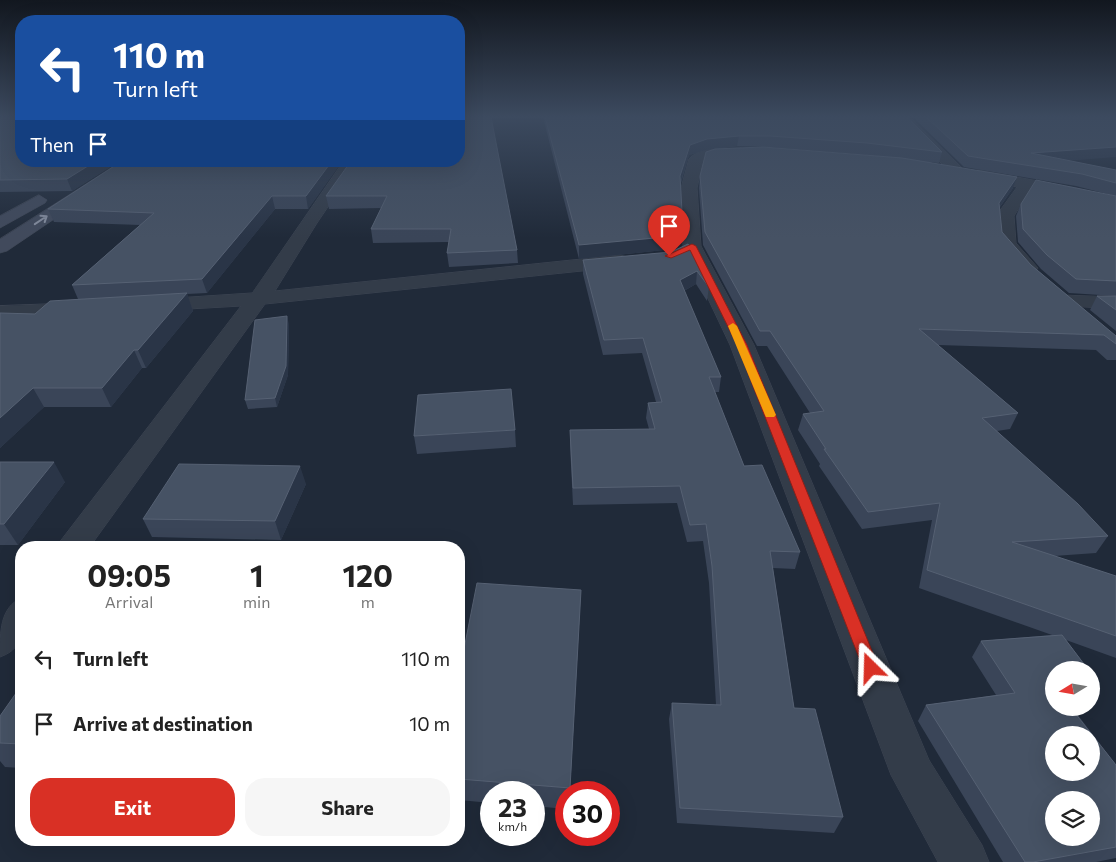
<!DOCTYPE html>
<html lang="en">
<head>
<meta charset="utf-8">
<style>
  body { margin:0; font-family:Commissioner,sans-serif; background:#f6f6f6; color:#222; height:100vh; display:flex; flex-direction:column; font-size:19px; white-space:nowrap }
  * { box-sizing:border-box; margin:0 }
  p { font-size:16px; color:#767676 }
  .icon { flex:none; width:28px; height:28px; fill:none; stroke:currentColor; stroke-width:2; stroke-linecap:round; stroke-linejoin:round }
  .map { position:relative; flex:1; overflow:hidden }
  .side { position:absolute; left:15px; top:541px; width:450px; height:305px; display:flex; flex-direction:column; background:#fff; border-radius:20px; box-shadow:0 5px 20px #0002 }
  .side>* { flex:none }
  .guide { position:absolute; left:15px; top:15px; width:450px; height:152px; border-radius:20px; box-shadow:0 5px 20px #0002; background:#1a4fa0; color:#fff; overflow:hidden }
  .needle { width:32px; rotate:259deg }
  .tools { position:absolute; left:1045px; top:661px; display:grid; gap:10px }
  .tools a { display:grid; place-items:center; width:55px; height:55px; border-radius:50%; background:#fff; box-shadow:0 5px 20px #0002; font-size:25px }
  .speed { position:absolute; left:480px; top:781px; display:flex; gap:10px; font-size:25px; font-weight:700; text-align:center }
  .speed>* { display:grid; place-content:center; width:65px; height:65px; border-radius:50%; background:#fff; box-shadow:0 5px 20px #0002; line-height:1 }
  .speed small { font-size:12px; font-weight:400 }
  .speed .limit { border:8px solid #d22; background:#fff; color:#111 }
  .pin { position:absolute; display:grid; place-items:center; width:42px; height:42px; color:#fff; margin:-51px -21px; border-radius:50% 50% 50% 0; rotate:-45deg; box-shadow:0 0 5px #0007 }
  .pin .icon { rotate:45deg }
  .me { position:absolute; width:55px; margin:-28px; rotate:338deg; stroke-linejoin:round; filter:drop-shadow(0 0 4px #0008) }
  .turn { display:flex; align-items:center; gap:18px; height:105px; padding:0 15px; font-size:22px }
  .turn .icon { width:65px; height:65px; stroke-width:2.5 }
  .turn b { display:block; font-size:35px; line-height:42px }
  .then { display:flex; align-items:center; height:48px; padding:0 15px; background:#0003; gap:10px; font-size:19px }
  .eta { display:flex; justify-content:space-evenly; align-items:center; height:85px; text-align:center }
  .eta b { font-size:30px; font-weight:700; line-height:35px }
  .primary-button { display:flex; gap:10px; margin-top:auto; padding:10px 15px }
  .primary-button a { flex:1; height:58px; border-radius:20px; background:#d93025; color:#fff; font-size:20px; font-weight:700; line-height:58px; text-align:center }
  .primary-button a+a { background:#f6f6f6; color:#222 }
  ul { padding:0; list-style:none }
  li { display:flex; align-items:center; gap:15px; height:65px; padding:0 15px }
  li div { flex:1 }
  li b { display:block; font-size:19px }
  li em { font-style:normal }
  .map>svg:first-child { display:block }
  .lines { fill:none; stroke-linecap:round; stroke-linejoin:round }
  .street-casing { stroke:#3d4553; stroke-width:1 }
  .secondary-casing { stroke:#3d4553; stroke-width:1 }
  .street { fill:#333c49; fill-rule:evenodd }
  .secondary { fill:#414a5c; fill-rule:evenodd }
  .wall { fill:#3a4558; fill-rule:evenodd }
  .shaded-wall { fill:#2a3547 }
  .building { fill:#465264; stroke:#566173; fill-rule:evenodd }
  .oneway { stroke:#8890a1 }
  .route { fill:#d93025; stroke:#8d1f18 }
  .slow { fill:#f59e0b }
</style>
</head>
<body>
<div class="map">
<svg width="1116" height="862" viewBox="0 0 1116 862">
  <rect width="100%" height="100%" fill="#202a39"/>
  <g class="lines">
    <g class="street-casing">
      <path id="street" d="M897,117H910L962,168L964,171L962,174H952Z
        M741,148L748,152L746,155L713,158L703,162L697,188L701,246L754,345L929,760L982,845L989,862H938L891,775L730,345L683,246L681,188L689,159C699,147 726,149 741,148Z
        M344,161H359L317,223L275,291L620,255L627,257L630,261L627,265L620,267L265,304L89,548H55L241,306L153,311L145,310L142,305L145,300L252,293Z
        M978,170L1076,188L1116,198V208L1031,189L1014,216L1016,243L1038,268L1035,272H1021L998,244L996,216L1017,187L973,178L970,175L973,172Z
        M1062,295L1116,297V309L1055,305L1051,301L1055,297Z
        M75,303L83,304L86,309L83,314L0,320V306Z
        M21,598C23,624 28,647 0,657C0,631 0,608 21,598Z"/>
    </g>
    <g class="secondary-casing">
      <path id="secondary" d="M123,161H140L7,251L0,253V239Z
        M39,195L47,200L45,203L0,228V216Z"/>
    </g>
    <use href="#street" class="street"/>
    <use href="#secondary" class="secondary"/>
  </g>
  <path class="wall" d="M0,117L119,161L72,191L0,192Z
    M543,117H907L942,152L939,163L929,162L1013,188L1000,207L1002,232L1031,265L1116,336V360H1107L1096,350L938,345L1018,413L1010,429L997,431L1108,536L1096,553L1054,556L1116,576V658L1066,640L1087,668L1086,670H1054V708H1076L1074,710L1116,765V858L1096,862H1003L918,721L926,705L996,695L972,657L981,641L1052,635L919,588L932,520L862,529L819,466L820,464L798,430L803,414L810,413L767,346H757L703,245L699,188L700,176L714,149L706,150L689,155L681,183L683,229L681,242L664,250L579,259ZM737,146L768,147L879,156L716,149Z
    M913,117H1116L1069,161L1116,170V296L1069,293L1041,269L1018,242L1016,216L1021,204L1115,196L1076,186L964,167Z
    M342,161L308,209H275L207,293L187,294L193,311L146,368H142L111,407H44L0,448V313L35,314L78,299L72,285L140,225L54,222L48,209Z
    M351,161L517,250L518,263L449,267L447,253L449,242L373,243L371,229L381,208L329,209L326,196Z
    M688,244L709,287L707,301L696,284L684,291L721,377L719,392H715L744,466L800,552L795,569L773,568L794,708L843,817L834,833L677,823L669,719L672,703L716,705L709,583L703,541L687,542L677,503L573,505L570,446V430L649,429L646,418L648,403L656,402L642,353L603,355L583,274V260L671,252Z
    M1097,296H1116V331L1090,310Z
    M289,324L288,375L277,407L248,409L245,400Z
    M515,430L516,447L417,454L414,436Z
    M0,462L65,482L18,545H0Z
    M306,484L281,540L152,537L143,519Z
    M581,590L570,792H566V809L534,806V792H491V803L459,800V649H464Z
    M21,686V768L5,767L0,761V716Z"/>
  <path class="shaded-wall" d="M739,136L737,146L706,150L689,155L679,187L680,176L690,145L707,139Z
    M1116,147V157L1027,164L1031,153Z
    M96,161H119L72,191L67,179Z
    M332,161H342L308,209L306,196Z
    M1017,177L1013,188L994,215L999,203Z
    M272,196L275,209L207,293L202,279Z
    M683,229L681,242L664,250L579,259V245Z
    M697,271L696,284L678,294L680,280Z
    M187,293L193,311L146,368L138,350Z
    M287,316L289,324L288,375L277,407L275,398Z
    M134,350L142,368L111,407L102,388Z
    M33,388L44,407L0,448V418Z
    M54,462L65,482L18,545L4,524Z
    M300,466L306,484L281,540L275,521Z
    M581,590L570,792H569Z"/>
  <path class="building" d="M0,117H21V161H96L67,179L0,180Z
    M459,117H491L517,250L447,253L451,229H371L387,196H326L351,161H459Z
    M545,117H907L942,152L867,143L770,136H739L707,139L690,145L680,176L683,229L666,237L579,245Z
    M926,117H1116V147L1031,153L1116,170V183L1082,174L968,156Z
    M763,147L902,158L1017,177L999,203L1002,232L1031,265L1116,336V344L1104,335L919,329L1018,413L982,418L1078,504L1108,536L1012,542L1116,576V636L927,570L940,503L868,512L824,449H826L803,414L824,411L770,331H760L705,232L700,176L706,152L715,149Z
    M122,161H332L306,196H272L202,279L72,285L154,213L48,209Z
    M1036,180L1116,196V281L1076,279L1047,255L1023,229L1021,204Z
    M688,244L709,287L697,271L680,280L721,377H709L744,466L762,465L800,552L770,551L794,708L815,709L843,817L680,808L672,703L721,705L712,566L706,524L690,525L680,486L573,488L570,430L655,429L648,403L662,402L643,338L604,340L583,260L671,252Z
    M187,293L138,350H134L102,388H33L0,418V313L35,314L50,301Z
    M1097,296H1116V310Z
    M287,316L286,366L275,398L245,400L255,320Z
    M511,389L515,430L414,436L418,395Z
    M0,462H54L4,524H0Z
    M179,464L300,466L275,521L143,519Z
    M477,583L581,590L570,788L459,779V649H464Z
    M1062,635L1087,668L1054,670V671H1051L1054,675V708H1071L1116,765V847L1033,862H1025L926,705L1015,693L981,641ZM1054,735H1091V772H1054ZM1054,800H1091V838H1054Z
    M21,686V744L0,743V716Z"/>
  <defs><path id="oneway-shaft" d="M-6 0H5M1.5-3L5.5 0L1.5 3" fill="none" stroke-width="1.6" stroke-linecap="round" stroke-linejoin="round" transform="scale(1.25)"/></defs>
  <use class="oneway" href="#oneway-shaft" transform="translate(41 220) rotate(-34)"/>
  <linearGradient id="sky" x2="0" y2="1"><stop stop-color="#12171f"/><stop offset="0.49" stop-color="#3c4a5f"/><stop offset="1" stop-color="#3c4a5f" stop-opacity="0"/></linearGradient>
  <rect width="1116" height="238" fill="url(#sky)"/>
  <path class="route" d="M692,244L696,246L747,345L879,668L876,673L871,675L865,673L863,668L737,345L690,250L671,258L665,256Z"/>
  <path class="slow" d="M733,323L737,326L776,415L774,417H766L765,415L728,326Z"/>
</svg>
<div class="tools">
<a><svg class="needle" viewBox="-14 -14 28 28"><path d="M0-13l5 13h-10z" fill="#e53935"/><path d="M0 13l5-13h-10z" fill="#767676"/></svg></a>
<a><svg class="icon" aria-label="search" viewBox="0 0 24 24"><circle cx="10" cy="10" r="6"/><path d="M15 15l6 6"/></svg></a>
<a><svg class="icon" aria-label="layers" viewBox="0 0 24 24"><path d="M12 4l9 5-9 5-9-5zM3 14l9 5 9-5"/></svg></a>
</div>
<div class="speed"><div>23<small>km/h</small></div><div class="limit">30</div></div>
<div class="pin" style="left:669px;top:256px;background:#d93025"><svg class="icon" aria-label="arrive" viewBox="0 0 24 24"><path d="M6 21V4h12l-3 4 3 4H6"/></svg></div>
<svg class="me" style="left:871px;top:668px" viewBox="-20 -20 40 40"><path d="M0-17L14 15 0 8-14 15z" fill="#d93025" stroke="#fff" stroke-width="4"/></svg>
<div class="guide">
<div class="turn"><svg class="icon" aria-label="left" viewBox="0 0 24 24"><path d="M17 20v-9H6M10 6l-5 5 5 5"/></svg><div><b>110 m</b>Turn left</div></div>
<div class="then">Then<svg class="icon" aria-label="arrive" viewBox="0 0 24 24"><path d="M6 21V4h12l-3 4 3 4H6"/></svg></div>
</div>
<section class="side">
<div class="eta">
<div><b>09:05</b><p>Arrival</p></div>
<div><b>1</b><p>min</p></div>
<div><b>120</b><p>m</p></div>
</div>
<ul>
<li><svg class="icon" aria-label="left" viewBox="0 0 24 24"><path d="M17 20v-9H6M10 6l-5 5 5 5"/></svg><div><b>Turn left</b></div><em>110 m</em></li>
<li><svg class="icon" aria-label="arrive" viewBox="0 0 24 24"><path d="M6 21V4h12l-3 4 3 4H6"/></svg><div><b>Arrive at destination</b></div><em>10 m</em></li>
</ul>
<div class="primary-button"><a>Exit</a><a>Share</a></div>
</section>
</div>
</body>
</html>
